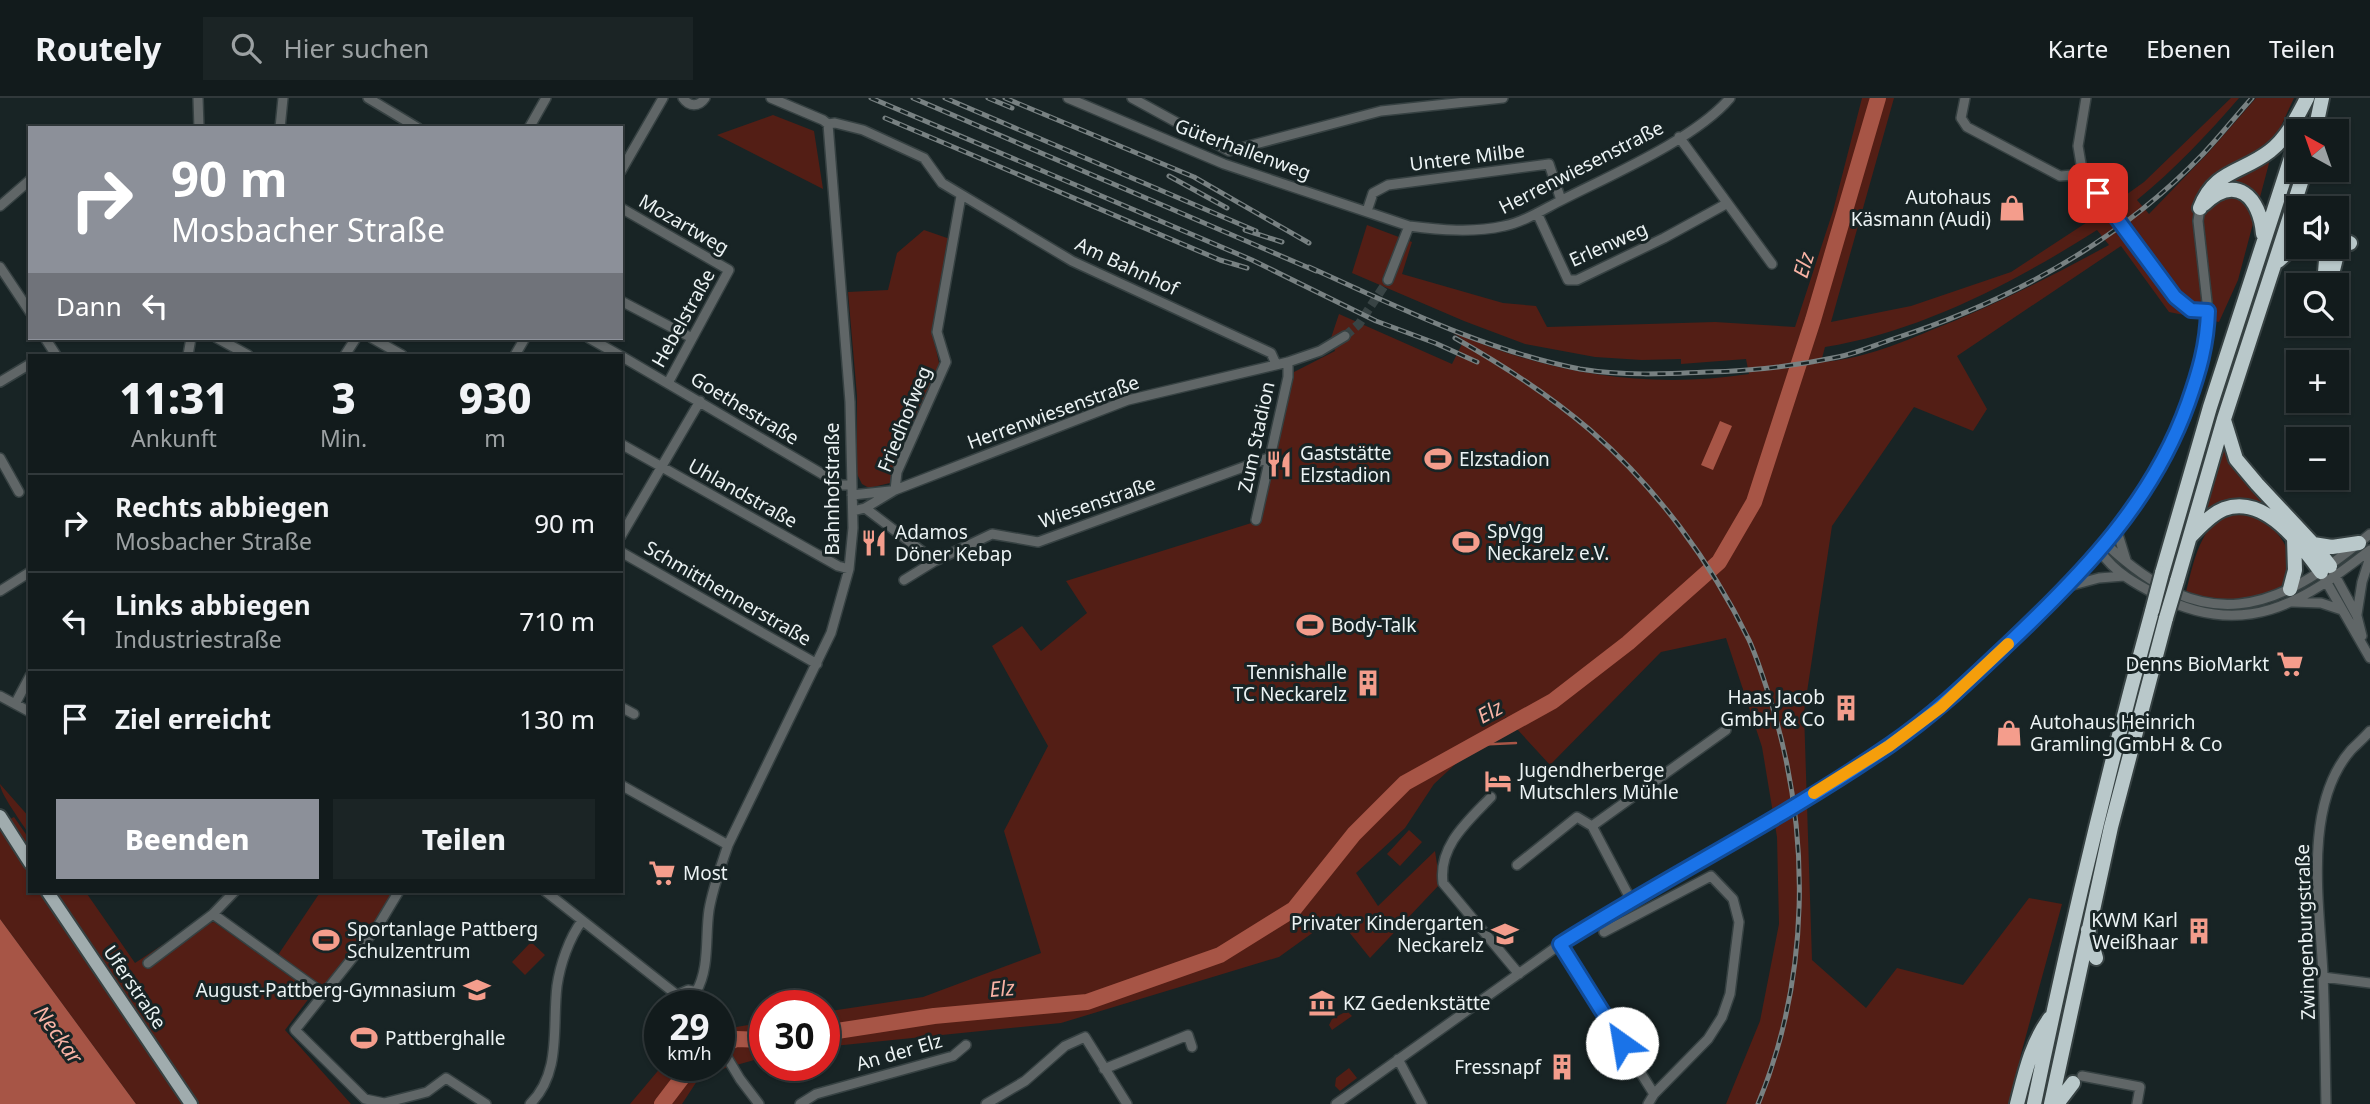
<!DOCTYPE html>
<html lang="de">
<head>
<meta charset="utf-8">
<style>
  body { margin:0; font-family:"Noto Sans",sans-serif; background:#1b2425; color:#f1f3f6; height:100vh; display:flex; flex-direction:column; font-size:26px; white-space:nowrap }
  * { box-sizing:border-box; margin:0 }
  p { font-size:23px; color:#9ca1a3 }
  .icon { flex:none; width:38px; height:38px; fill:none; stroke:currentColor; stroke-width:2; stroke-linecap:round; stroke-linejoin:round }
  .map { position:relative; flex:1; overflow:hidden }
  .sheet { position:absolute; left:28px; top:256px; width:595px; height:539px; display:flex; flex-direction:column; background:#121b1c; border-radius:0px; box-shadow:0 2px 5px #0004,0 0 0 2px #31393b }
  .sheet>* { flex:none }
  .hud { position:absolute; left:28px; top:28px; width:595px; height:214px; border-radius:0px; box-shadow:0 2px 5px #0004,0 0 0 2px #31393b; background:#8c9099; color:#fff; overflow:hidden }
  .needle { width:46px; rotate:320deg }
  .fabs { position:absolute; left:2286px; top:21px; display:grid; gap:14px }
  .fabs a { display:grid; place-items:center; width:63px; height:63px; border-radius:0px; background:#121b1c; box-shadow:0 2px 5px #0004,0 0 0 2px #31393b; font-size:35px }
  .speed { position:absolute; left:644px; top:892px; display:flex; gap:14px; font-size:35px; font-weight:700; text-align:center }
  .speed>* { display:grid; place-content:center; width:91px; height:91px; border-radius:50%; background:#121b1c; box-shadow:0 2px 5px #0004,0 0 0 2px #31393b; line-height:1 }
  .speed small { font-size:18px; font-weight:400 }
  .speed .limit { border:10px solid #d22; background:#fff; color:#111 }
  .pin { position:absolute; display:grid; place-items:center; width:60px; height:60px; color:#fff; margin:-30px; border-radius:14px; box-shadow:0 4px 10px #0006 }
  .me { position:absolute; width:77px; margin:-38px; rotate:328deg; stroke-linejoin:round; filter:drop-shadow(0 0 5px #0008) }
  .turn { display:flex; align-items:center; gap:24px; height:147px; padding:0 28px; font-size:32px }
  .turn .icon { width:91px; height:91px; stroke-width:2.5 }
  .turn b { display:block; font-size:49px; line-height:60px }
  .then { display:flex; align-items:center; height:66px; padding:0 28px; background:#0003; gap:14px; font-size:26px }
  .eta { display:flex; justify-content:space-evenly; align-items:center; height:119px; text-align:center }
  .eta b { font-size:42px; font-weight:800; line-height:49px }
  .action { display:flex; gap:14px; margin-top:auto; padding:14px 28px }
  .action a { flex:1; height:80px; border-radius:0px; background:#8c9099; color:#fff; font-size:28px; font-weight:800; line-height:80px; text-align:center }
  .action a+a { background:#1b2425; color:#f1f3f6 }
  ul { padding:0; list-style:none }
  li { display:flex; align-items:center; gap:21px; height:98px; padding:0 28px; border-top:2px solid #31393b }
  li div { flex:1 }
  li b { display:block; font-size:26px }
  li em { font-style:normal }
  header { display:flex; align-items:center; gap:42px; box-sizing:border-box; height:98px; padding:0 35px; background:#121b1c; border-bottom:2px solid #31393b }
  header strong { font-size:33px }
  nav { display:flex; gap:38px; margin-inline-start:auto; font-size:24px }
  .search { width:490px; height:63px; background:#1b2425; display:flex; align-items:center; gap:18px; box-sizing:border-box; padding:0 24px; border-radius:0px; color:#9ca1a3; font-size:26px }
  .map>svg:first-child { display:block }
  .green { fill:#531e15; fill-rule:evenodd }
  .water { fill:#a75546 }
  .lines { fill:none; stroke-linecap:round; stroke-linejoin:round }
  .stream { stroke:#a75546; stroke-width:2.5 }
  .river { stroke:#a75546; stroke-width:16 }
  .minor-tunnel { stroke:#384344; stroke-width:9; stroke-dasharray:9 4.5; stroke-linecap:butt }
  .minor-casing { stroke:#364142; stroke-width:12 }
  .major-casing { stroke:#364142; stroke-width:16 }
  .highway-casing { stroke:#364142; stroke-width:18 }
  .minor { stroke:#606667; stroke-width:9 }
  .major { stroke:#a0acae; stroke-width:12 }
  .highway { stroke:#b9c8ca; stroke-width:14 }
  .rail-casing { stroke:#788182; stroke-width:5 }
  .rail { stroke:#182425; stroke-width:2.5; stroke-dasharray:8; stroke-linecap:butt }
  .highway-bridge-casing { stroke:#364142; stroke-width:18; stroke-linecap:butt }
  .highway-bridge { stroke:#b9c8ca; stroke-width:14 }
  .route-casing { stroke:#114b97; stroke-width:18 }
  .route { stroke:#1a73e8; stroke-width:12 }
  .slow { stroke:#f59e0b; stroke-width:12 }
  .labels { text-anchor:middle; stroke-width:6; stroke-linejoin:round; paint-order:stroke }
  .street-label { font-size:19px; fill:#ecf3f4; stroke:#182425 }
  .poi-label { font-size:19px; fill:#ecf3f4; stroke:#182425; text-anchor:start }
  .water-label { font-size:21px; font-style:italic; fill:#f9b3a5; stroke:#182425 }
</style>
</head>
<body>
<header>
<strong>Routely</strong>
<div class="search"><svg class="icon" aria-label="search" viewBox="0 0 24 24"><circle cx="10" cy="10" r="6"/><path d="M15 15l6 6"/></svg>Hier suchen</div>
<nav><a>Karte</a><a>Ebenen</a><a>Teilen</a></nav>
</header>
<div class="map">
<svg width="2370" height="1006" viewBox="0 0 2370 1006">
  <rect width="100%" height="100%" fill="#182425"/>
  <path class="green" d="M1862,0H1894L1831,224L1911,208L2011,174L2098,117L2144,84L2231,0H2239C2207,37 2175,71 2137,102L2149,116L2208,55L2256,0H2294L2276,39L2238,182L2219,224L2169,214L2121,148L1957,258L1987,311L1973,333L1914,309L1832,428L1804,614L1812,862L1866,910L1897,870L1963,887L2029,800L2062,806L2021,956L2012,1006H1726L1760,923L1779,826L1777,739L1762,649L1726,540L1661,554L1550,667L1506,619L1434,686L1405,730L1356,775L1378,808L1435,753L1440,786L1370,860L1336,818L1279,859L1061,925L824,949V914L923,899L1041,855L1004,733L1048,648L992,548L1022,528L1041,553L1087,515L1066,483L1261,422L1294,274L1335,253L1331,240L1339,216L1452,266L1464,242L1452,234C1547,275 1646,292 1749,276L1746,261L1681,266V261L1642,262L1595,259L1525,246L1464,223L1352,175L1367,127L1412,144L1402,176L1503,205L1536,208L1547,229L1715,224L1795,229L1833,113ZM2097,132L2109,147C2050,179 1992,209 1929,233C1896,247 1858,262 1821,264L1825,249C1920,234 2017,183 2097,132Z
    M773,17L814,33L823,91L717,37Z
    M924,132L950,141L933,236L940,270L907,338L890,385L869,390L862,386L857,376V298L848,194L888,192L897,155Z
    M2225,339L2300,437L2262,408L2201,421Z
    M2249,414C2266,423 2279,433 2287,451C2310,499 2238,504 2206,501C2199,500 2192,496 2186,494C2193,467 2200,424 2232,415C2237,414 2244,414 2249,414Z
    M0,686L30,720V738C23,726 0,696 0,686Z
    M14,719L30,742V793H85L135,865L188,830L214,824L313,895L285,932L351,1006H136L0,821V726Z
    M1409,732L1422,744L1400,768L1387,756Z
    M321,793H395L375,826L324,891L278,857Z
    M531,844L545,857L525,877L512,864Z
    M1347,913L1352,918L1332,932L1329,927L1332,921Z
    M765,924V959L701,977L682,1006H630L662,968H719V932Z
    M1349,970L1357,980L1340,993L1335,988L1336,980Z"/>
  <path class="water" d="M1720,323L1732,328L1713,372L1701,367Z
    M0,821L136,1006H0Z"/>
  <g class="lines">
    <path class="stream" d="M1473,647L1516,645"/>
    <path class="river" d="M824,935L934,918L1087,904L1220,857L1294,811L1354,736L1405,685L1553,603L1628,545L1719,464L1754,404L1813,222L1878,0
      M719,949L736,941L765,942
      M662,1006L691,968"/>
    <path class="minor-tunnel" d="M1345,238L1359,226L1388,182"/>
    <g class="minor-casing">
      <path id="minor" d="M198,0L199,30
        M368,0L418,30
        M683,0C689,9 699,9 705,0
        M771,0L823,22L828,26L835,25L863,32L924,60L942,85L1072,163L1271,255L1276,266
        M1068,0L1224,66L1409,128C1440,132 1473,135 1504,128C1524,124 1544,111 1562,102C1611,77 1695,41 1730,0
        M1132,0L1229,53
        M1965,0L1961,20L1967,29L2060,78L2073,77L2082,72
        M2086,0L2078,48L2082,72L2175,199L2191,212L2208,213
        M280,30L283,0
        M529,30L546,0
        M1679,39L1772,166
        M1229,53L1381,13L1503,0
        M621,73L663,0
        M0,108L30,82
        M621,110L729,172L668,285
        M1367,113L1373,95L1388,87L1549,66L1561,102
        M1537,115L1568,182H1577L1664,140L1726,106
        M0,169L30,214
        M1388,182L1409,128
        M621,203L692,240
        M45,240L56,257
        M217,240L248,257
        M372,240L402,257
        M589,240L619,257
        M188,257L191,240
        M345,257L356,240
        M515,257L525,240
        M621,258L841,387H852
        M0,284L30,266
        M621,346L838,468L849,471
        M0,360L19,394
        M895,392L897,374L946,264L937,234L961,98
        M852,397L890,393
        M865,410L935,463L992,436L1038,444L1271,359
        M853,413L865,410L895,392L1128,302L1288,264L1320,253L1345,238
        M1256,422L1288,279V264
        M2117,433L2126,462
        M621,438L700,303
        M2106,446C2205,539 2274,516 2370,436
        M2100,453C2115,475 2136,486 2159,498C2244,542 2302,505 2370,452
        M621,454L817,566
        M2333,474L2357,518L2362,538
        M2323,478L2370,560
        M904,482L935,463
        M2069,488L2099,480L2124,478
        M0,493L30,474
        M2293,504L2321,505L2342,512
        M2357,516L2362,484L2370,459
        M0,598L30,614
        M15,606L30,578
        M621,609L634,616
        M621,687L728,747
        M1491,699C1468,723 1438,748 1443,785L1519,876
        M1517,767L1577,719L1592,728
        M399,793L378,828L295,932L365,1001L384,1005L427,994L446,980L486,1006
        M545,793L677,897
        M1631,802L1592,728L1726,632
        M213,816L324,896
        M1604,834L1711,778L1733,801L1739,824L1730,896L1722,919L1708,941L1654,996L1648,1006
        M1560,846L1654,996
        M148,865L213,816L235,793
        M2323,879L2370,885
        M696,894C710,870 705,839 709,812C713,789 721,768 728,747L831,535L849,471L853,430L850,304L828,26
        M674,908L677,897L688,892C697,893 702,899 702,908
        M719,946L740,981L759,1006
        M1398,961L1422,1006
        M1104,971L1188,937L1192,949
        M2082,978L2140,989L2137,1006
        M530,1006C562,975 552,928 557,888C560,867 569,840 582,823
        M800,1006L816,996L953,958L966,947
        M986,1006L1025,983L1065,948L1085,939L1127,1006
        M1336,1006L1559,847L1794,708L1889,648L1942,609L2067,489L2106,446L2143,398L2173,344L2201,270L2207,238L2208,213L2198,123L2200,110
        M2326,1006C2325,963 2325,920 2323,877C2320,809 2302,708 2351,652C2357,646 2364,640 2370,633"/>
    </g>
    <g class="major-casing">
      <path id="major" d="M0,718L30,765
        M47,793L191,1006"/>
    </g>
    <g class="highway-casing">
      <path id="highway" d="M2315,33L2322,0
        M2204,106C2236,75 2260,99 2263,136
        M2200,110C2214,72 2242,75 2270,53C2287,40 2297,19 2307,0
        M2336,140L2350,145
        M2320,149L2326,162L2324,187
        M2278,163L2298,145
        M2332,176L2336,160L2333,149
        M2224,322L2236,361L2257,386L2313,446L2330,468
        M2190,439C2200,429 2211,416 2224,411C2265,396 2301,446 2321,474
        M2313,446L2332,449L2359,445
        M2162,475L2210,309L2298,38
        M2177,483L2224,321L2305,72
        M2290,491L2295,472L2294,440
        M2088,832L2096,860
        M2017,1006C2025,975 2031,946 2050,920
        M2034,1006C2068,841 2107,676 2152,513
        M2051,1006L2111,729L2166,520
        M2057,1006L2073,985"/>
    </g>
    <use href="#minor" class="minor"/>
    <use href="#major" class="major"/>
    <use href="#highway" class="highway"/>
    <g class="rail-casing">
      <path id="rail" d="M871,0L1252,162L1376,223L1435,245L1477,264
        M913,0L1316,173
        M945,0L1256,133
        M988,0L1012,10
        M1005,0L1194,79L1309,145
        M885,20L1220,162L1247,170
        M1169,78L1227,110
        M1245,132L1282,144
        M1309,169C1396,208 1486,253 1580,271C1622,278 1665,276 1707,274C1751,273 1795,268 1838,259C1857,255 1875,247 1893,241C2009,204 2118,144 2203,56C2220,38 2235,19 2252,0
        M1455,240C1501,266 1549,297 1590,332C1656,389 1711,464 1749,542C1758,562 1765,585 1772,607C1811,736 1810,880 1758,1006"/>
    </g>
    <use href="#rail" class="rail"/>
    <g class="highway-bridge-casing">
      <path id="highway-bridge" d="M2152,513L2162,475
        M2166,520L2177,483"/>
    </g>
    <use href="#highway-bridge" class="highway-bridge"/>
  </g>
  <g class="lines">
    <g class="route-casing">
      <path id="route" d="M1622,945L1560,846C1668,778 1784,720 1890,647C1934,617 1971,581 2010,544C2084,474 2153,403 2188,305C2199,274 2207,247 2208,213L2191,212L2175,199L2098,95"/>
    </g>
    <use href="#route" class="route"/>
    <path class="slow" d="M1814,695L1889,648L1941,609L2008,546"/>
  </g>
  <defs>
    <g id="shop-bare" transform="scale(2.1)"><path d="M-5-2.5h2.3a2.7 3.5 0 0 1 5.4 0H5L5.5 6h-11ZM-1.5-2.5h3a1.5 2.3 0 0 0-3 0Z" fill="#f49d8c" stroke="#182425" stroke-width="2.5" paint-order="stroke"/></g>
    <g id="stadium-bare" transform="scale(2.1)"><path d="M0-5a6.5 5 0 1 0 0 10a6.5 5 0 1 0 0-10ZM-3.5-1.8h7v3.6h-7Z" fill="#f49d8c" stroke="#182425" stroke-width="2.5" paint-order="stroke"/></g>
    <g id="restaurant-bare" transform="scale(2.1)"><path d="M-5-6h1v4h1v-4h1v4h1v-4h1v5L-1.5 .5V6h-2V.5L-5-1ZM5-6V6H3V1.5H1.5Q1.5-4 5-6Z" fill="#f49d8c" stroke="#182425" stroke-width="2.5" paint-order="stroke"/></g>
    <g id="supermarket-bare" transform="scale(2.1)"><path d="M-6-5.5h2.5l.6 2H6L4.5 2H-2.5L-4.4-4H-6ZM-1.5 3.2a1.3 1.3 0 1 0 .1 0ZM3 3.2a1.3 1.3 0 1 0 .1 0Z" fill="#f49d8c" stroke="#182425" stroke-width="2.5" paint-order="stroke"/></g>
    <g id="building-bare" transform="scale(2.1)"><path d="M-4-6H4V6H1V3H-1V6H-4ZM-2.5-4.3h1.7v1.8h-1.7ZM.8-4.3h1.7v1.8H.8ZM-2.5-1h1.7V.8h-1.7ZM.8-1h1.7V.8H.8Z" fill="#f49d8c" stroke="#182425" stroke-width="2.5" paint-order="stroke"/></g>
    <g id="hotel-bare" transform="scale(2.1)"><path d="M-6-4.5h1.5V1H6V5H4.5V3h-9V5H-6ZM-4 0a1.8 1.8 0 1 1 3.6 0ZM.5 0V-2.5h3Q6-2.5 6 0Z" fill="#f49d8c" stroke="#182425" stroke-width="2.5" paint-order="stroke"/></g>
    <g id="school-bare" transform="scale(2.1)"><path d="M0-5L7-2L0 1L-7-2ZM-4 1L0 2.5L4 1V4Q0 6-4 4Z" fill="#f49d8c" stroke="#182425" stroke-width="2.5" paint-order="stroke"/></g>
    <g id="museum-bare" transform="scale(2.1)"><path d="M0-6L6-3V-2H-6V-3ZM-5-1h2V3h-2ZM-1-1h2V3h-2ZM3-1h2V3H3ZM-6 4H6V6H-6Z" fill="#f49d8c" stroke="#182425" stroke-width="2.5" paint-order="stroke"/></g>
  </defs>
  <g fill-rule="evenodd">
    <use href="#shop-bare" x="2012" y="110"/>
    <use href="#stadium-bare" x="1438" y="361"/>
    <use href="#restaurant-bare" x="1279" y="366"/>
    <use href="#stadium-bare" x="1466" y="444"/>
    <use href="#restaurant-bare" x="874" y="445"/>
    <use href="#stadium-bare" x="1310" y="527"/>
    <use href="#supermarket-bare" x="2290" y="566"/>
    <use href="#building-bare" x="1368" y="585"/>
    <use href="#building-bare" x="1846" y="610"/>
    <use href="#shop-bare" x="2009" y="635"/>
    <use href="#hotel-bare" x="1498" y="683"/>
    <use href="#supermarket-bare" x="662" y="775"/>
    <use href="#building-bare" x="2199" y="833"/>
    <use href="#school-bare" x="1505" y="836"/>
    <use href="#stadium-bare" x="326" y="842"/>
    <use href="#school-bare" x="477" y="892"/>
    <use href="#museum-bare" x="1322" y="905"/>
    <use href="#stadium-bare" x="364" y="940"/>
    <use href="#building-bare" x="1562" y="969"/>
  </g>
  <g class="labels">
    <g class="street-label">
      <text transform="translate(1243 51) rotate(20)" y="7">Güterhallenweg</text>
      <text transform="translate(1467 59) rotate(-7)" y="7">Untere Milbe</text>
      <text transform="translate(1581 69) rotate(-27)" y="7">Herrenwiesenstraße</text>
      <text transform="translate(684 126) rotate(30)" y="7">Mozartweg</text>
      <text transform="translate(1608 146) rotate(-24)" y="7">Erlenweg</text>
      <text transform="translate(1127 168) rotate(25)" y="7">Am Bahnhof</text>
      <text transform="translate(683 220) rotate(-61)" y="7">Hebelstraße</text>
      <text transform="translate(745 310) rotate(31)" y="7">Goethestraße</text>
      <text transform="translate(1053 314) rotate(-20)" y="7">Herrenwiesenstraße</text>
      <text transform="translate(904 321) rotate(-68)" y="7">Friedhofweg</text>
      <text transform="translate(1256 339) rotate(-78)" y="7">Zum Stadion</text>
      <text transform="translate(832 391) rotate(-90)" y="7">Bahnhofstraße</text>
      <text transform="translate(743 395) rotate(29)" y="7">Uhlandstraße</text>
      <text transform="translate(1097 404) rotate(-19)" y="7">Wiesenstraße</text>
      <text transform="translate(728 495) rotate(30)" y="7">Schmitthennerstraße</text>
      <text transform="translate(2305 834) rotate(-92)" y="7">Zwingenburgstraße</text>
      <text transform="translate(135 889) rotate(56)" y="7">Uferstraße</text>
      <text transform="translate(899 954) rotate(-16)" y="7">An der Elz</text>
    </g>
    <g class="poi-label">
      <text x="1991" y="106" text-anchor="end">Autohaus<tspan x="1991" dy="22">Käsmann (Audi)</tspan></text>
      <text x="1300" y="362">Gaststätte<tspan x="1300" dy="22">Elzstadion</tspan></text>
      <text x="1459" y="368">Elzstadion</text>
      <text x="1487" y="440">SpVgg<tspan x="1487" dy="22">Neckarelz e.V.</tspan></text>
      <text x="895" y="441">Adamos<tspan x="895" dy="22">Döner Kebap</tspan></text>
      <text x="1331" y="534">Body-Talk</text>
      <text x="2269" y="573" text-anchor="end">Denns BioMarkt</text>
      <text x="1347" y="581" text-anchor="end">Tennishalle<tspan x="1347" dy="22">TC Neckarelz</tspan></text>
      <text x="1825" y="606" text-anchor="end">Haas Jacob<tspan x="1825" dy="22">GmbH &amp; Co</tspan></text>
      <text x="2030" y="631">Autohaus Heinrich<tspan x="2030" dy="22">Gramling GmbH &amp; Co</tspan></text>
      <text x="1519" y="679">Jugendherberge<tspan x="1519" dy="22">Mutschlers Mühle</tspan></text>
      <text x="683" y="782">Most</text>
      <text x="2178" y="829" text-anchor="end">KWM Karl<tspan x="2178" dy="22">Weißhaar</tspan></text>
      <text x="1484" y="832" text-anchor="end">Privater Kindergarten<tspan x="1484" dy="22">Neckarelz</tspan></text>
      <text x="347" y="838">Sportanlage Pattberg<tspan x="347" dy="22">Schulzentrum</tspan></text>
      <text x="456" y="899" text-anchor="end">August-Pattberg-Gymnasium</text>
      <text x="1343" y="912">KZ Gedenkstätte</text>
      <text x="385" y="947">Pattberghalle</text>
      <text x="1541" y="976" text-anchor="end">Fressnapf</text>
    </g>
    <g class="water-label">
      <text transform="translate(1804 167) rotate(-73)" y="7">Elz</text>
      <text transform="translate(1490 614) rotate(-29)" y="7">Elz</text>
      <text transform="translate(1002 891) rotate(-5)" y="7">Elz</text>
      <text transform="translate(58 937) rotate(54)" y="7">Neckar</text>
    </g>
  </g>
</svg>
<div class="fabs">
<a><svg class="needle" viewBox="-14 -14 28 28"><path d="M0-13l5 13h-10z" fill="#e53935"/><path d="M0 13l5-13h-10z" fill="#9ca1a3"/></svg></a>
<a><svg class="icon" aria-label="sound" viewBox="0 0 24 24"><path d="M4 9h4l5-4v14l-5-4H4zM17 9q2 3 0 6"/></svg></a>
<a><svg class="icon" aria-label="search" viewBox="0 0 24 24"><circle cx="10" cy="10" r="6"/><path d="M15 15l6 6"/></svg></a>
<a>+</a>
<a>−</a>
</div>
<div class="speed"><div>29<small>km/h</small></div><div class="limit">30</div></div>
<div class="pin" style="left:2098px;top:95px;background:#d93025"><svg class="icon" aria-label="arrive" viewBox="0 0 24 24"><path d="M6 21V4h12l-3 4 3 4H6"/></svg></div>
<svg class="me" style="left:1622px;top:945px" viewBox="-20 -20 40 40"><circle r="19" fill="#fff"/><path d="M0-13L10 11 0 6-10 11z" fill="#1a73e8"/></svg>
<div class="hud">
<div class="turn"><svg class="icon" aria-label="right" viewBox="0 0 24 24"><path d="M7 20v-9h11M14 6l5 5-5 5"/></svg><div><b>90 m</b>Mosbacher Straße</div></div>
<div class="then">Dann<svg class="icon" aria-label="left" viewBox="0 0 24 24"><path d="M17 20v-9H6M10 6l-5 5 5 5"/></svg></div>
</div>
<section class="sheet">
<div class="eta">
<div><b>11:31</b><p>Ankunft</p></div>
<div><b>3</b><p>Min.</p></div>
<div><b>930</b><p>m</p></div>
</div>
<ul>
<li><svg class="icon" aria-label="right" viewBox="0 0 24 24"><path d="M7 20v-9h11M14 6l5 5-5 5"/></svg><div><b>Rechts abbiegen</b><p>Mosbacher Straße</p></div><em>90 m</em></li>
<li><svg class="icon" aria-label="left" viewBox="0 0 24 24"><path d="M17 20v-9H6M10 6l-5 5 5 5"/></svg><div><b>Links abbiegen</b><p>Industriestraße</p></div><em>710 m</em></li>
<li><svg class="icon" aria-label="arrive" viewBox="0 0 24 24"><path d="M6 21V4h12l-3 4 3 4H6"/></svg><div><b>Ziel erreicht</b></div><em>130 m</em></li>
</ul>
<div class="action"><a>Beenden</a><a>Teilen</a></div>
</section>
</div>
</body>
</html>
